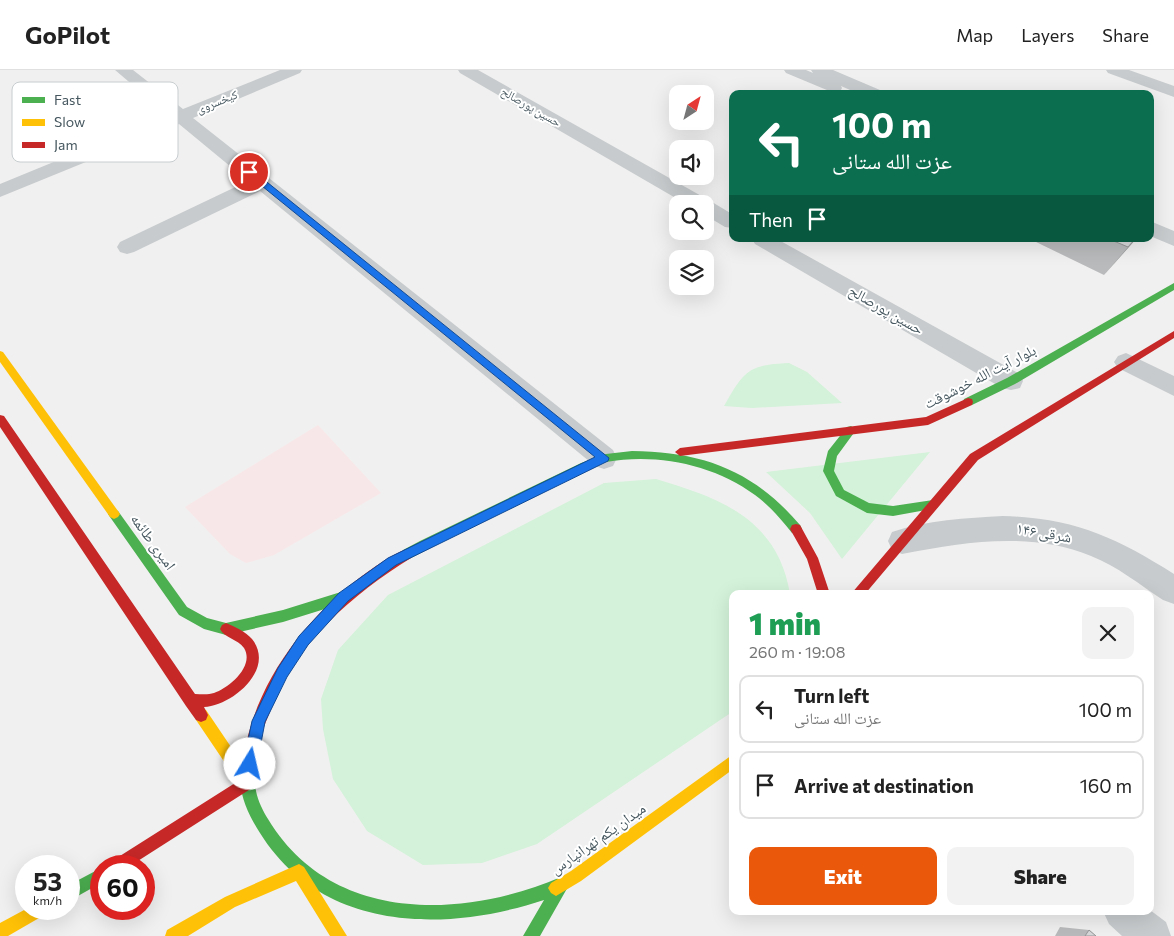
<!DOCTYPE html>
<html lang="en">
<head>
<meta charset="utf-8">
<style>
  body { margin:0; font-family:Commissioner,"Noto Naskh Arabic",sans-serif; background:#f2f2f2; color:#222; height:100vh; display:flex; flex-direction:column; font-size:19px; white-space:nowrap }
  * { box-sizing:border-box; margin:0 }
  p { font-size:16px; color:#767676 }
  .icon { flex:none; width:28px; height:28px; fill:none; stroke:currentColor; stroke-width:2; stroke-linecap:round; stroke-linejoin:round }
  .map { position:relative; flex:1; overflow:hidden }
  .panel { position:absolute; left:729px; top:520px; width:425px; height:325px; display:flex; flex-direction:column; background:#fff; border-radius:10px; box-shadow:0 5px 20px #0002 }
  .panel>* { flex:none }
  .guide { position:absolute; left:729px; top:20px; width:425px; height:152px; border-radius:10px; box-shadow:0 5px 20px #0002; background:#0b6e4f; color:#fff; overflow:hidden }
  .needle { width:32px; rotate:36deg }
  .buttons { position:absolute; left:669px; top:15px; display:grid; gap:10px }
  .buttons a { display:grid; place-items:center; width:45px; height:45px; border-radius:10px; background:#fff; box-shadow:0 5px 20px #0002; font-size:25px }
  .speed { position:absolute; left:15px; top:785px; display:flex; gap:10px; font-size:25px; font-weight:700; text-align:center }
  .speed>* { display:grid; place-content:center; width:65px; height:65px; border-radius:50%; background:#fff; box-shadow:0 5px 20px #0002; line-height:1 }
  .speed small { font-size:12px; font-weight:400 }
  .speed .limit { border:8px solid #d22; background:#fff; color:#111 }
  .pin { position:absolute; display:grid; place-items:center; width:42px; height:42px; color:#fff; margin:-21px; border:2px solid #fff; border-radius:50%; box-shadow:0 1px 5px #0007 }
  .me { position:absolute; width:55px; margin:-28px; rotate:9deg; stroke-linejoin:round; filter:drop-shadow(0 0 4px #0008) }
  .turn { display:flex; align-items:center; gap:18px; height:105px; padding:0 20px; font-size:22px }
  .turn .icon { width:65px; height:65px; stroke-width:2.5 }
  .turn b { display:block; font-size:35px; line-height:42px }
  .then { display:flex; align-items:center; height:48px; padding:0 20px; background:#0003; gap:10px; font-size:19px }
  .round { display:grid; place-items:center; flex:none; width:52px; height:52px; border-radius:10px; background:#f2f2f2 }
  .overview { display:flex; align-items:center; justify-content:space-between; height:85px; padding:0 20px }
  h1 { font-size:30px; font-weight:800; line-height:38px; color:#1e9e55 }
  .button { display:flex; gap:10px; margin-top:auto; padding:10px 20px }
  .button a { flex:1; height:58px; border-radius:10px; background:#ea580c; color:#fff; font-size:20px; font-weight:800; line-height:58px; text-align:center }
  .button a+a { background:#f2f2f2; color:#222 }
  ul { padding:0; list-style:none }
  li { display:flex; align-items:center; gap:15px; height:68px; margin:0 10px 8px; padding:0 10px; border:2px solid #e0e0e0; border-radius:10px }
  li div { flex:1 }
  li b { display:block; font-size:19px }
  li em { font-style:normal }
  header { display:flex; align-items:center; gap:30px; box-sizing:border-box; height:70px; padding:0 25px; background:#fff; border-bottom:1px solid #e0e0e0 }
  header strong { font-size:24px }
  nav { display:flex; gap:28px; margin-inline-start:auto; font-size:18px }
  .map>svg:first-child { display:block }
  .medical { fill:#f8e7e8 }
  .green { fill:#d3f2d9 }
  .lines { fill:none; stroke-linecap:round; stroke-linejoin:round }
  .street { fill:#c7cbcd; fill-rule:evenodd }
  .fast { fill:#4caf50; fill-rule:evenodd }
  .slow { fill:#ffc107; fill-rule:evenodd }
  .jam { fill:#c62828; fill-rule:evenodd }
  .wall { fill:#b9babb }
  .shaded-wall { fill:#969798 }
  .building { fill:#d7d8d9; stroke:#969798 }
  .route { fill:#1a73e8; stroke:#114b97 }
  .labels { text-anchor:middle; stroke-width:4; stroke-linejoin:round; paint-order:stroke }
  .far-street-label { font-size:12px; fill:#46575f; stroke:#fff }
  .street-label { font-size:15px; fill:#46575f; stroke:#fff }
  .key { fill:#fff; stroke:#c8cdcf; stroke-width:1 }
  .key-label { font-size:14px; fill:#46575f }
</style>
</head>
<body>
<header>
<strong>GoPilot</strong>
<nav><a>Map</a><a>Layers</a><a>Share</a></nav>
</header>
<div class="map">
<svg width="1174" height="866" viewBox="0 0 1174 866">
  <rect width="100%" height="100%" fill="#f1f0f0"/>
  <path class="medical" d="M318,355L381,423L274,485L246,493L230,484L185,437Z"/>
  <path class="green" d="M789,293L807,302L842,333L752,338L724,336C744,301 747,295 789,293Z
    M930,382L842,489L810,443L766,402Z
    M656,409C720,428 778,449 790,524H732V642L537,774L482,793L423,795L367,761L333,709L323,659L321,629L338,580L388,525L604,413Z"/>
  <g class="lines">
    <path class="street" d="M115,0H133L183,39L280,0H302L300,3L193,48L613,380L617,388L613,396L604,399L595,396L260,121L134,182L127,184L120,182L117,177L120,172L248,111L179,54L0,127V114L168,45Z
      M458,0H478L712,132L732,144V158L725,157L705,145V134H686L460,3Z
      M784,0H806L813,3L811,0H833L880,20L882,24H859L841,16L842,18L840,22L834,23L786,3Z
      M1106,0H1129L1174,16V27L1108,3Z
      M1150,151L1174,161V176L1150,166Z
      M752,169H777L1020,304L1023,311L1020,318L1011,320L1002,318L755,174Z
      M1126,283L1174,306V326L1118,298L1114,292L1118,286Z
      M1003,446C1074,448 1115,467 1174,504V534L1163,530C1140,515 1117,496 1091,486C1031,461 964,472 902,484L892,480L888,471L892,462C926,450 967,448 1003,446Z
      M1150,840L1166,852L1171,866H1122L1109,854L1103,841Z"/>
    <path class="fast" d="M1174,213V220L1015,314L972,335H964L963,332L964,329L1007,308Z
      M851,356L856,360L837,386L834,401L844,420L869,433L893,436L933,430L937,432L939,435L937,438L893,446L867,443L836,426L823,401L828,381L847,357Z
      M632,381C703,382 753,400 800,455L802,459L800,463L796,464L792,463C781,449 769,435 755,425C713,394 656,383 606,392C586,396 566,411 548,420C502,443 456,464 411,488L407,489L403,488L401,484L403,480L420,471L581,393L606,384Z
      M114,439L118,441L187,537L207,548L226,553L283,540L344,521L348,523L350,527L348,531L344,533L283,552L226,565L204,559L179,545L110,447L108,444L110,441Z
      M248,697L253,699C256,706 255,714 256,721C258,731 263,741 268,749C331,854 462,849 561,807L566,810L569,815L540,866H523L544,830C444,863 322,862 260,763C249,746 235,719 243,699Z
      M101,798V813L69,831V815Z"/>
    <path class="slow" d="M0,281L3,282L118,441L120,444L118,447L114,449L110,447L0,292Z
      M201,638L206,640L252,708L254,713L252,718L247,720L242,718L196,650L194,645L196,640Z
      M732,685V700L581,811L556,826L551,823L548,818L551,813L571,801Z
      M299,794L304,797L347,866H330L296,811L235,837L188,866H165L167,860L225,827Z
      M26,839H49L46,844L8,866H0V853Z"/>
    <path class="jam" d="M1174,261V268L978,390L865,524H851L970,384Z
      M968,328L972,329L973,332L972,335L928,355L680,386L675,382L680,378L926,347Z
      M0,345L4,346L195,624C201,624 208,625 214,623C229,618 255,596 244,578C238,569 224,568 220,559L222,555L226,553C235,557 245,561 252,569C276,599 232,636 204,637L208,645L206,650L201,652L196,650L186,636L0,357Z
      M796,454L800,455L818,488L830,524H818L807,489L790,459L792,455Z
      M407,479L411,480L413,484L411,488C354,523 292,576 270,642C266,651 262,661 260,670C257,685 257,707 252,718L130,796H110L112,791L243,708L241,704C243,693 244,681 247,670C262,606 306,549 358,509C373,498 390,485 407,479Z"/>
  </g>
  <path class="wall" d="M1035,169H1136L1104,205L1034,171Z
    M1060,857L1089,860L1096,866H1055Z"/>
  <path class="shaded-wall" d="M1135,169H1136L1104,205Z"/>
  <path class="building" d="M1109,169H1135L1128,177Z
    M1089,860L1096,866H1085Z"/>
  <path class="route" d="M246,100H252L609,388L608,391L396,495L348,531L308,575L287,607L265,652L257,694L255,699L250,701L245,699L243,694L252,651L278,598L299,566L339,523L388,488L595,387L246,103Z"/>
  <g class="labels">
    <g class="far-street-label">
      <text transform="translate(217 32) rotate(-22)" y="4">کیخسروی</text>
      <text transform="translate(531 37) rotate(30)" y="4">حسین پورصالح</text>
    </g>
    <g class="street-label">
      <text transform="translate(886 240) rotate(30)" y="5">حسین پورصالح</text>
      <text transform="translate(980 307) rotate(-27)" y="5">بلوار آیت الله خوشوقت</text>
      <text transform="translate(1044 463) rotate(10)" y="5">۱۴۶ شرقی</text>
      <text transform="translate(153 472) rotate(54)" y="5">امیری طائمه</text>
      <text transform="translate(598 769) rotate(-35)" y="5">میدان یکم تهرانپارس</text>
    </g>
  </g>
  <rect x="12" y="12" width="166" height="80" rx="8" class="key"/>
  <rect x="22" y="27" width="23" height="6" fill="#4caf50"/>
  <rect x="22" y="49" width="23" height="7" fill="#ffc107"/>
  <rect x="22" y="72" width="23" height="6" fill="#c62828"/>
  <g class="key-label">
    <text x="54" y="35">Fast</text>
    <text x="54" y="57">Slow</text>
    <text x="54" y="80">Jam</text>
  </g>
</svg>
<div class="buttons">
<a><svg class="needle" viewBox="-14 -14 28 28"><path d="M0-13l5 13h-10z" fill="#e53935"/><path d="M0 13l5-13h-10z" fill="#767676"/></svg></a>
<a><svg class="icon" aria-label="sound" viewBox="0 0 24 24"><path d="M4 9h4l5-4v14l-5-4H4zM17 9q2 3 0 6"/></svg></a>
<a><svg class="icon" aria-label="search" viewBox="0 0 24 24"><circle cx="10" cy="10" r="6"/><path d="M15 15l6 6"/></svg></a>
<a><svg class="icon" aria-label="layers" viewBox="0 0 24 24"><path d="M12 4l9 5-9 5-9-5zM3 14l9 5 9-5"/></svg></a>
</div>
<div class="speed"><div>53<small>km/h</small></div><div class="limit">60</div></div>
<div class="pin" style="left:249px;top:102px;background:#d93025"><svg class="icon" aria-label="arrive" viewBox="0 0 24 24"><path d="M6 21V4h12l-3 4 3 4H6"/></svg></div>
<svg class="me" style="left:250px;top:694px" viewBox="-20 -20 40 40"><circle r="19" fill="#fff"/><path d="M0-13L10 11 0 6-10 11z" fill="#1a73e8"/></svg>
<div class="guide">
<div class="turn"><svg class="icon" aria-label="left" viewBox="0 0 24 24"><path d="M17 20v-9H6M10 6l-5 5 5 5"/></svg><div><b>100 m</b>عزت الله ستانی</div></div>
<div class="then">Then<svg class="icon" aria-label="arrive" viewBox="0 0 24 24"><path d="M6 21V4h12l-3 4 3 4H6"/></svg></div>
</div>
<section class="panel">
<div class="overview"><div><h1>1 min</h1><p>260 m · 19:08</p></div><a class="round"><svg class="icon" aria-label="close" viewBox="0 0 24 24"><path d="M6 6l12 12M18 6L6 18"/></svg></a></div>
<ul>
<li><svg class="icon" aria-label="left" viewBox="0 0 24 24"><path d="M17 20v-9H6M10 6l-5 5 5 5"/></svg><div><b>Turn left</b><p>عزت الله ستانی</p></div><em>100 m</em></li>
<li><svg class="icon" aria-label="arrive" viewBox="0 0 24 24"><path d="M6 21V4h12l-3 4 3 4H6"/></svg><div><b>Arrive at destination</b></div><em>160 m</em></li>
</ul>
<div class="button"><a>Exit</a><a>Share</a></div>
</section>
</div>
</body>
</html>
